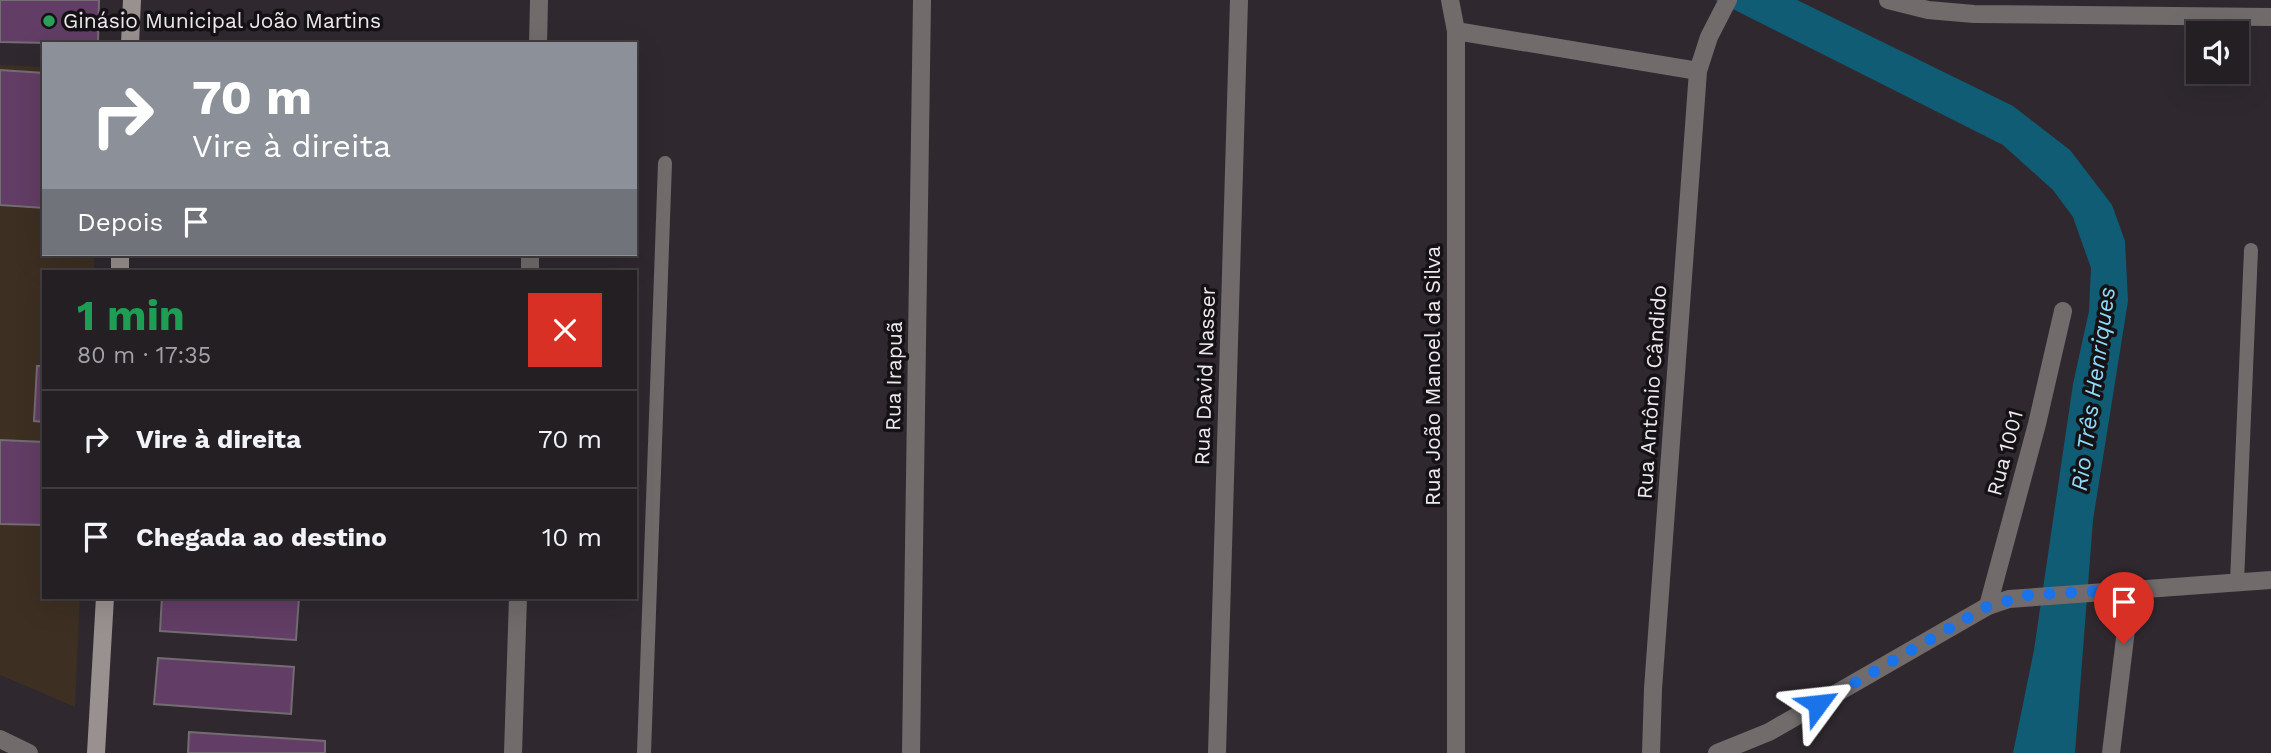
<!DOCTYPE html>
<html lang="pt">
<head>
<meta charset="utf-8">
<style>
  body { margin:0; font-family:"Work Sans",sans-serif; background:#2f2c30; color:#f1f3f6; height:100vh; display:flex; flex-direction:column; font-size:26px; white-space:nowrap }
  * { box-sizing:border-box; margin:0 }
  p { font-size:23px; color:#a3a2a6 }
  .icon { flex:none; width:38px; height:38px; fill:none; stroke:currentColor; stroke-width:2; stroke-linecap:round; stroke-linejoin:round }
  .map { position:relative; flex:1; overflow:hidden }
  .panel { position:absolute; left:42px; top:270px; width:595px; height:329px; display:flex; flex-direction:column; background:#231f23; border-radius:0px; box-shadow:0 7px 28px #0002,0 0 0 2px #403d41 }
  .panel>* { flex:none }
  .guide { position:absolute; left:42px; top:42px; width:595px; height:214px; border-radius:0px; box-shadow:0 7px 28px #0002,0 0 0 2px #403d41; background:#8c9099; color:#fff; overflow:hidden }
  .buttons { position:absolute; left:2186px; top:21px; display:grid; gap:14px }
  .buttons a { display:grid; place-items:center; width:63px; height:63px; border-radius:0px; background:#231f23; box-shadow:0 7px 28px #0002,0 0 0 2px #403d41; font-size:35px }
  .pin { position:absolute; display:grid; place-items:center; width:60px; height:60px; color:#fff; margin:-72px -30px; border-radius:50% 50% 50% 0; rotate:-45deg; box-shadow:0 0 7px #0007 }
  .pin .icon { rotate:45deg }
  .me { position:absolute; width:77px; margin:-38px; rotate:60deg; stroke-linejoin:round; filter:drop-shadow(0 0 5px #0008) }
  .turn { display:flex; align-items:center; gap:24px; height:147px; padding:0 35px; font-size:32px }
  .turn .icon { width:91px; height:91px; stroke-width:2.5 }
  .turn b { display:block; font-size:49px; line-height:60px }
  .then { display:flex; align-items:center; height:66px; padding:0 35px; background:#0003; gap:14px; font-size:26px }
  .round { display:grid; place-items:center; flex:none; width:74px; height:74px; border-radius:0px; background:#2f2c30 }
  .summary { display:flex; align-items:center; justify-content:space-between; height:119px; padding:0 35px }
  h1 { font-size:42px; font-weight:700; line-height:52px; color:#1e9e55 }
  ul { padding:0; list-style:none }
  li { display:flex; align-items:center; gap:21px; height:98px; padding:0 35px; border-top:2px solid #403d41 }
  li div { flex:1 }
  li b { display:block; font-size:26px }
  li em { font-style:normal }
  .map>svg:first-child { display:block }
  .education { fill:#3d2f22 }
  .water { fill:#105c74 }
  .building { fill:#623d65; stroke:#736c73; stroke-width:2 }
  .lines { fill:none; stroke-linecap:round; stroke-linejoin:round }
  .service { stroke:#716c6b; stroke-width:14 }
  .minor { stroke:#716c6b; stroke-width:18 }
  .tertiary { stroke:#716c6b; stroke-width:18 }
  .secondary { stroke:#99918f; stroke-width:18 }
  .route { stroke:#1a73e8; stroke-width:12; stroke-dasharray:0 21.6 }
  .leisure-dot { fill:#2e9e5b; stroke:#151215; stroke-width:2.5 }
  .labels { text-anchor:middle; stroke-width:7; stroke-linejoin:round; paint-order:stroke }
  .poi-label { font-size:21px; fill:#ede9ed; stroke:#151215; text-anchor:start }
  .street-label { font-size:21px; fill:#ede9ed; stroke:#151215 }
  .water-label { font-size:23px; font-style:italic; fill:#8ddaf8; stroke:#151215 }
</style>
</head>
<body>
<div class="map">
<svg width="2271" height="753" viewBox="0 0 2271 753">
  <rect width="100%" height="100%" fill="#2f292f"/>
  <path class="education" d="M0,65L44,67V254H94V271H44V597H80L75,707L0,675Z"/>
  <path class="water" d="M1715,0H1797L2013,106L2070,150L2112,205L2125,241L2128,301L2093,520L2075,753H2013L2034,650L2073,384L2089,311L2091,268L2073,217L2053,190L2003,145Z"/>
  <path class="building" d="M0,0H99L98,44L0,42Z
    M0,70L44,73V208L0,205Z
    M37,366H44V422L34,421Z
    M0,440L44,442V525L0,524Z
    M162,597H299L296,640L160,631Z
    M158,658L294,667L291,714L154,704Z
    M189,732L325,741V753H188Z"/>
  <g class="lines">
    <path class="service" d="M2237,582L2251,250
      M644,753L665,163"/>
    <path class="minor" d="M1450,0L1456,31V753
      M1888,0L1928,10L1974,14L2271,17
      M1456,31L1698,71
      M538,44L539,0
      M530,271V254
      M1988,606L2037,424L2063,311
      M513,753L518,597
      M911,753L922,0
      M1217,753L1239,0
      M1651,753L1653,689L1698,71L1709,37L1728,0
      M2111,753L2131,589"/>
    <path class="tertiary" d="M0,739L29,753
      M1717,753L1769,732L1988,606L2009,599L2271,580"/>
    <path class="secondary" d="M130,44L132,0
      M120,271V254
      M96,753L105,597"/>
  </g>
  <g class="lines">
    <path class="route" d="M1818,704L1988,606L2029,595L2131,589L2124,644"/>
  </g>
  <circle class="leisure-dot" cx="49" cy="21" r="7"/>
  <g class="labels">
    <g class="poi-label">
      <text x="63" y="28">Ginásio Municipal João Martins</text>
    </g>
    <g class="street-label">
      <text transform="translate(894 376) rotate(-89)" y="7">Rua Irapuã</text>
      <text transform="translate(1205 376) rotate(-88)" y="7">Rua David Nasser</text>
      <text transform="translate(1433 376) rotate(-90)" y="7">Rua João Manoel da Silva</text>
      <text transform="translate(1652 392) rotate(-86)" y="7">Rua Antônio Cândido</text>
      <text transform="translate(2005 453) rotate(-75)" y="7">Rua 1001</text>
    </g>
    <g class="water-label">
      <text transform="translate(2093 389) rotate(-82)" y="8">Rio Três Henriques</text>
    </g>
  </g>
</svg>
<div class="buttons">
<a><svg class="icon" aria-label="sound" viewBox="0 0 24 24"><path d="M4 9h4l5-4v14l-5-4H4zM17 9q2 3 0 6"/></svg></a>
</div>
<div class="pin" style="left:2124px;top:644px;background:#d93025"><svg class="icon" aria-label="arrive" viewBox="0 0 24 24"><path d="M6 21V4h12l-3 4 3 4H6"/></svg></div>
<svg class="me" style="left:1818px;top:704px" viewBox="-20 -20 40 40"><path d="M0-17L14 15 0 8-14 15z" fill="#1a73e8" stroke="#fff" stroke-width="4"/></svg>
<div class="guide">
<div class="turn"><svg class="icon" aria-label="right" viewBox="0 0 24 24"><path d="M7 20v-9h11M14 6l5 5-5 5"/></svg><div><b>70 m</b>Vire à direita</div></div>
<div class="then">Depois<svg class="icon" aria-label="arrive" viewBox="0 0 24 24"><path d="M6 21V4h12l-3 4 3 4H6"/></svg></div>
</div>
<section class="panel">
<div class="summary"><div><h1>1 min</h1><p>80 m · 17:35</p></div><a class="round" style="background:#d93025;color:#fff"><svg class="icon" aria-label="close" viewBox="0 0 24 24"><path d="M6 6l12 12M18 6L6 18"/></svg></a></div>
<ul>
<li><svg class="icon" aria-label="right" viewBox="0 0 24 24"><path d="M7 20v-9h11M14 6l5 5-5 5"/></svg><div><b>Vire à direita</b></div><em>70 m</em></li>
<li><svg class="icon" aria-label="arrive" viewBox="0 0 24 24"><path d="M6 21V4h12l-3 4 3 4H6"/></svg><div><b>Chegada ao destino</b></div><em>10 m</em></li>
</ul>
</section>
</div>
</body>
</html>
